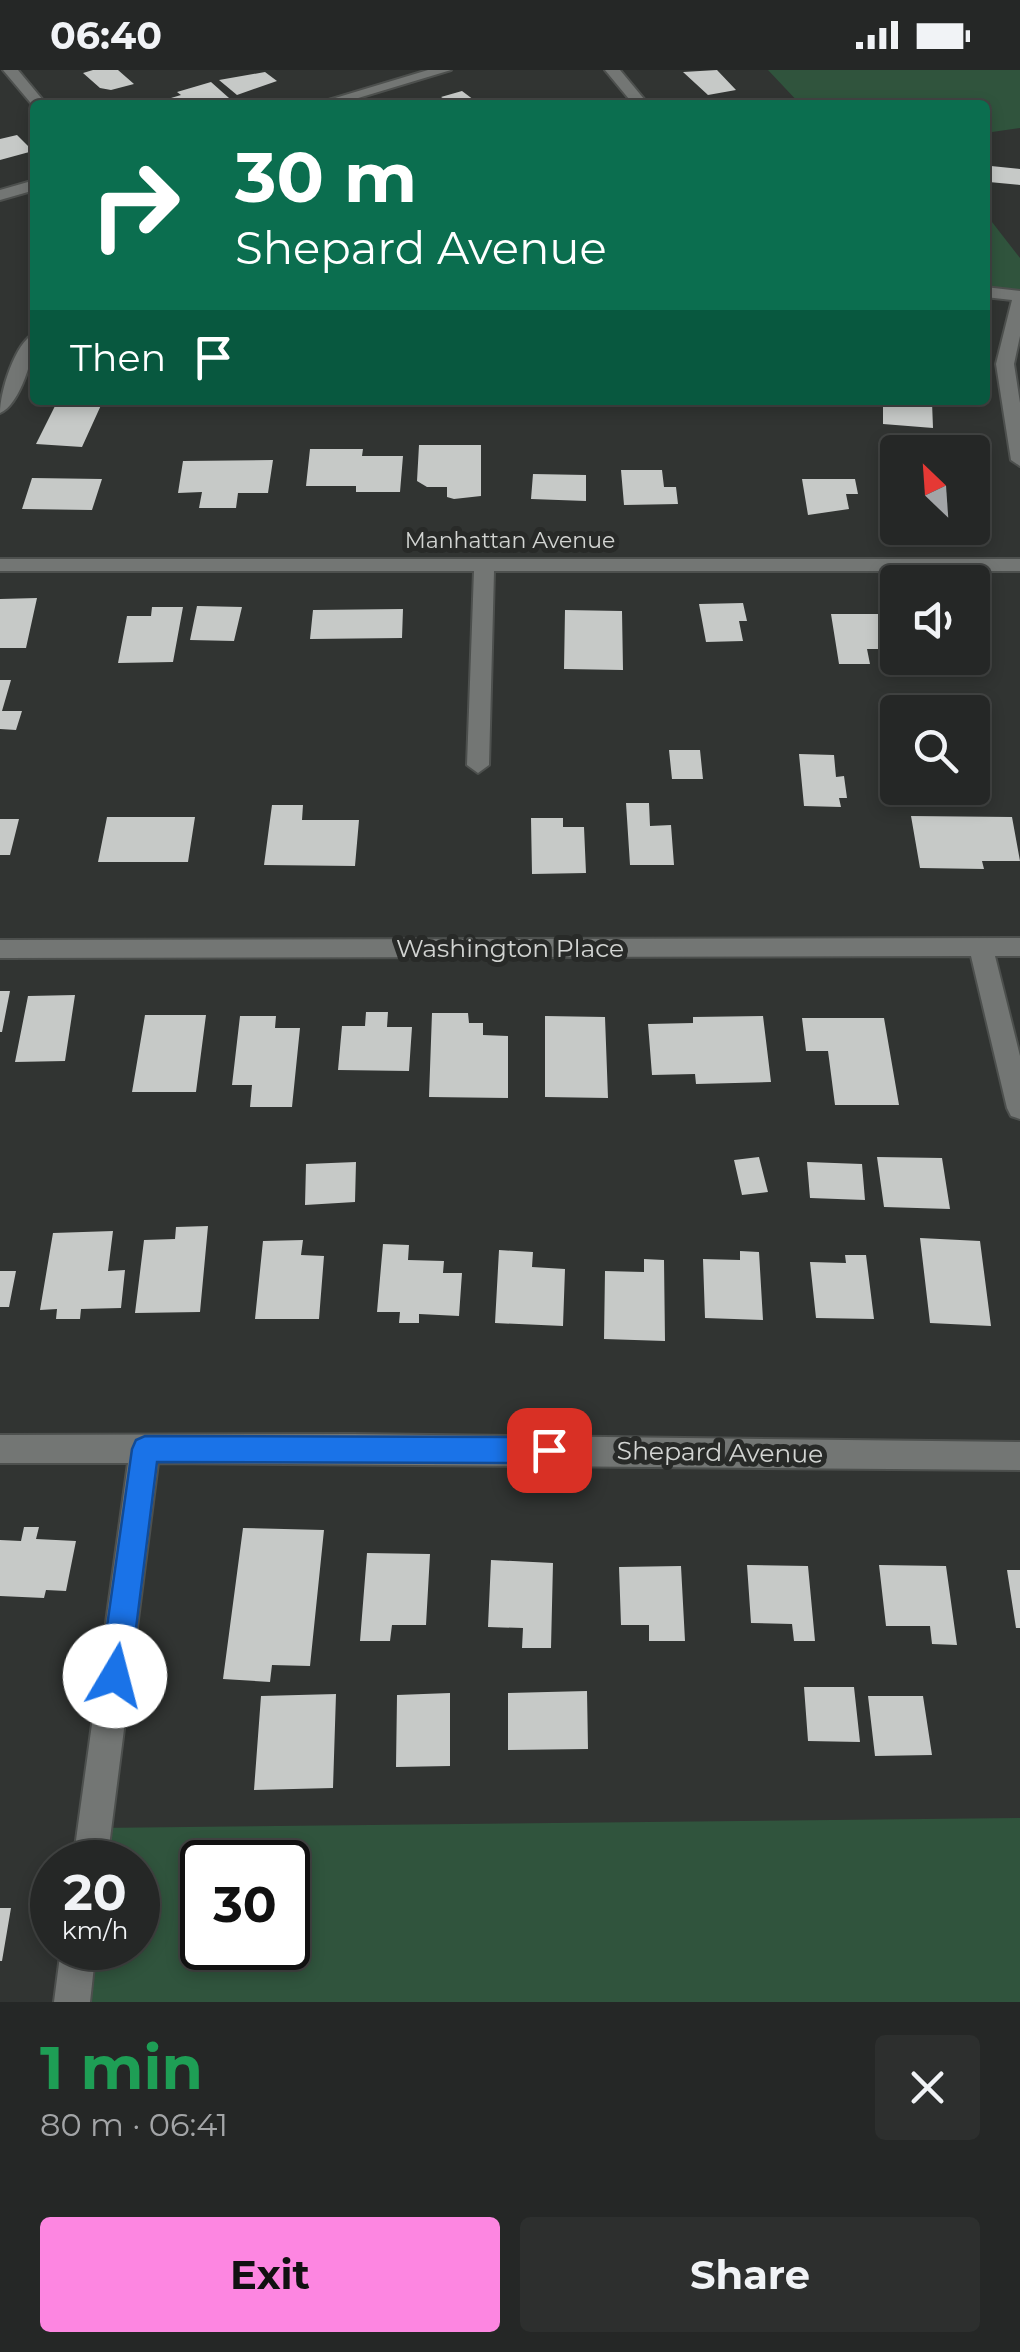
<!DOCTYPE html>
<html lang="en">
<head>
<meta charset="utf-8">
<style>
  body { margin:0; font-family:Montserrat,sans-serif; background:#2d2f2e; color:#f1f3f6; height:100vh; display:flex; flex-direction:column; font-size:38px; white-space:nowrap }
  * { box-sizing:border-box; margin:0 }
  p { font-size:32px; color:#a3a5a7 }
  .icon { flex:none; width:55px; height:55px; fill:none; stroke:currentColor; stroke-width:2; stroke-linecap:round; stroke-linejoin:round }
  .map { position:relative; height:1932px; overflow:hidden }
  .details { display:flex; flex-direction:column; background:#252726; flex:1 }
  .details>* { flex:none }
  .top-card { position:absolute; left:30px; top:30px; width:960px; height:305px; border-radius:10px; box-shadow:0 5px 15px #0003,0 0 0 2px #424443; background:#0b6e4f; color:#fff; overflow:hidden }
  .needle { width:65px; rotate:335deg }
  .fabs { position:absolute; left:880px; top:365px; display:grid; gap:20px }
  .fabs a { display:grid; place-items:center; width:110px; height:110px; border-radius:10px; background:#252726; box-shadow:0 5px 15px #0003,0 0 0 2px #424443; font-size:50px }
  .speed { position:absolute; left:30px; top:1770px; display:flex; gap:20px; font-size:50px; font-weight:700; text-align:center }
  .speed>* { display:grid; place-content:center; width:130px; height:130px; border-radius:50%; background:#252726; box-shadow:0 5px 15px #0003,0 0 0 2px #424443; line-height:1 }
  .speed small { font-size:25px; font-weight:400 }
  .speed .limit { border:5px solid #111; border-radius:15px; background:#fff; color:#111 }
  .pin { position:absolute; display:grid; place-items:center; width:85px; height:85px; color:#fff; margin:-42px; border-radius:20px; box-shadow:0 5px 15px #0006 }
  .me { position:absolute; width:110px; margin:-55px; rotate:8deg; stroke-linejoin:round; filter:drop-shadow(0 0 8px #0008) }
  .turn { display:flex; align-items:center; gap:35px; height:210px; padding:0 40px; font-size:45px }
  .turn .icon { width:130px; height:130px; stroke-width:2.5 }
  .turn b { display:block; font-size:70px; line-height:85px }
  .then { display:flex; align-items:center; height:95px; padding:0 40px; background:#0003; gap:20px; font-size:38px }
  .round { display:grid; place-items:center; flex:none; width:105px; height:105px; border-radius:10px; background:#2d2f2e }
  .summary { display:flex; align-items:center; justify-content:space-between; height:170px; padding:0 40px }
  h1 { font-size:60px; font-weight:700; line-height:75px; color:#1e9e55 }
  .cta { display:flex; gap:20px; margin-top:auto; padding:20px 40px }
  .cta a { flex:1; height:115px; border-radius:10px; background:#fd86e1; color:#111; font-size:40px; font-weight:700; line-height:115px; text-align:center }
  .cta a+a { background:#2d2f2e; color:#f1f3f6 }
  .status { display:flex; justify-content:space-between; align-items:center; height:70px; padding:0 50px; background:#252726; direction:ltr }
  .status svg { height:28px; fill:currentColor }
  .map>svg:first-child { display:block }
  .green { fill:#30543d; fill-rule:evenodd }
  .building { fill:#c6c9c7 }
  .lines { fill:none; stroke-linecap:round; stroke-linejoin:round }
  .street-casing { stroke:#4d504e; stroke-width:4 }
  .street { fill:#737674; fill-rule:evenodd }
  .route { fill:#1a73e8; stroke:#114b97; stroke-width:2.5 }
  .labels { text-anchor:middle; stroke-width:10; stroke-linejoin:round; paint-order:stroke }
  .far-street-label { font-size:22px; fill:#d2d4d2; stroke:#282a28 }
  .street-label { font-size:25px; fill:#d2d4d2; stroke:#282a28 }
</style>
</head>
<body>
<div class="status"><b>06:40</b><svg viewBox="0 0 49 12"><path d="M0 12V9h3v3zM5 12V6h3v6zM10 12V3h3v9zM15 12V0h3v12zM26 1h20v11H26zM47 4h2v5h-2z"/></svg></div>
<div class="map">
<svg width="1020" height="1932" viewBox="0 0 1020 1932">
  <rect width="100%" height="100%" fill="#313432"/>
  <path class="green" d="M768,0H1020V58L985,63V35H801Z
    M985,143L1020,188V226L985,222Z
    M1020,1748V1932H72L79,1878H138V1792H90L95,1758ZM202,1792H288V1878H202Z"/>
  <path class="building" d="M93,0H118L134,14L111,20L100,18L83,3Z
    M717,0L736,20L708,25L683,2Z
    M265,2L277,11L237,25L219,10Z
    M211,12L229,28L205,35H179L171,28L181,25L177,22Z
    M462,21L478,33L433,35L446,30L441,27Z
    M17,65L33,81L0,90V69Z
    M991,96L1020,99V115L989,112Z
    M58,330L102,333L82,377L36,374Z
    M883,330L932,332L933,358L883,354Z
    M419,375H481V426L454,429L447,427V417H427L417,411Z
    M310,379H363L362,386H403L400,422H356V416H306Z
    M273,390L268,423H238L236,438H199L202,422L178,423L183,391Z
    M621,400H662L664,417H676L678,434L624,435Z
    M533,404L586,405V431L531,429Z
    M32,408L102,409L92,440L22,439Z
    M802,409H855L858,424H846L849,439L808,445Z
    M37,528L26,578H0V529Z
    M743,533L747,551H739L743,571L706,572L699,534Z
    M197,536L242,537L234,571L190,570Z
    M152,537H183L173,592L118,593L127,546H151Z
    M403,539L402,568L310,569L313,540Z
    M565,540L622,541L623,600L564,599Z
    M831,544H898V579H867L870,594H839Z
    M0,610H11L2,641H22L16,660L0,659Z
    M669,680H700L703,709H672Z
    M799,684L834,685L836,707L844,706L847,728H839L841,737L804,736Z
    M626,733H649L650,756L671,755L674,795H630Z
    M272,735H303L302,750H359L355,796L264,795Z
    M911,746L1012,747L1020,791H982L984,799L920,798Z
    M107,747H195L188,792H98Z
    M531,748H563V757H584L586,803L532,804Z
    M0,749H19L10,785H0Z
    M0,921H10L2,962H0Z
    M75,925L65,991L15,992L28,926Z
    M366,942H388L387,957H412L409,1001L338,1000L342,956H365Z
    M432,943H468L469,953H483V965L508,966V1028L429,1027Z
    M145,945H206L196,1022H132Z
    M240,946H276L275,958H300L292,1037H250L252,1015H232Z
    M545,946L605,947L608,1028L545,1027Z
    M763,946L771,1012L696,1014L695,1004L652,1005L648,954L693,953V947Z
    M802,948H884L899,1035H835L828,981H806Z
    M759,1087L768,1122L742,1125L734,1090Z
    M877,1087L942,1088L950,1139L884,1137Z
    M356,1092L355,1132L305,1135L306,1094Z
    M807,1092L862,1094L865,1130L810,1128Z
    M208,1156L200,1242L135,1243L144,1170L175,1169L176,1157Z
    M113,1161L108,1201L125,1200L121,1238L81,1239L80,1249H56L57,1239L40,1240L53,1163Z
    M920,1168L980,1171L991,1256L930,1253Z
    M303,1170L301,1185L324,1186L319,1249H255L263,1171Z
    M383,1174L409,1175L408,1190L444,1191L443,1203H462L459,1246L419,1244V1253H399L400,1242H377Z
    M499,1180L533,1182L532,1197L565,1199L563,1256L495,1253Z
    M740,1181L759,1182L763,1250L705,1248L703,1189L740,1190Z
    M845,1185H866L874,1249L816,1248L810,1192L846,1193Z
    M644,1189L664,1190L665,1271L604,1269L605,1201L644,1202Z
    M0,1201H16L9,1237H0Z
    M24,1457H39L36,1469L76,1471L66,1521L46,1520L44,1528L0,1526V1470L21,1471Z
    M243,1458L324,1460L310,1596L272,1595L270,1612L223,1609Z
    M367,1483L430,1484L426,1555H392L390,1571H360Z
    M491,1490L553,1493L551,1578H522L523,1558L488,1557Z
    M747,1495L808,1496L815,1571H794L792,1554L751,1553Z
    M879,1495L946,1496L957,1575L932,1574L930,1556H886Z
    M681,1496L685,1571H649V1555H621L619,1497Z
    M1007,1500H1020V1558H1016Z
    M804,1617H854L860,1672L808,1671Z
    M587,1621L588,1679L508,1680V1623Z
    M450,1623V1696L396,1697L397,1625Z
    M336,1624L333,1718L254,1720L261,1626Z
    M868,1626H923L932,1685L875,1686Z
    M0,1838H11L2,1891H0Z"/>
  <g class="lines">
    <g class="street-casing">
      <path id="street" d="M3,0H18L47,35L35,38Z
        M428,0H451L335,35H312Z
        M605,0H620L649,35H634Z
        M35,110V120L0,130V120Z
        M985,217L1020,221V266L1014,294L1020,333V396L1011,390L996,294L1012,230L985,227Z
        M35,263C35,284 20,335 0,343C0,322 15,272 35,263Z
        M0,489H1020V501H494L489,695L478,703L467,695L474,501H0Z
        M1020,868V886H995L1020,986V1049L1011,1046L1007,1038L971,886L0,888V870Z
        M353,1364L1020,1372V1400L158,1393L107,1792H73L128,1393H0V1365Z
        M61,1878H96L90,1932H54Z"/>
    </g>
    <use href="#street" class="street"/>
  </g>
  <path class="route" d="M145,1366L549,1367L558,1371L562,1380L558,1389L549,1393L157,1392L130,1606L125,1617L115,1621L105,1617L100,1606L132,1379L136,1370Z"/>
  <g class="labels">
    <g class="far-street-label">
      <text x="510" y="478">Manhattan Avenue</text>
    </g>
    <g class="street-label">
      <text x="510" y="887">Washington Place</text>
      <text transform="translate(720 1382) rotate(1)" y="9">Shepard Avenue</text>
    </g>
  </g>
</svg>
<div class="fabs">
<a><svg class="needle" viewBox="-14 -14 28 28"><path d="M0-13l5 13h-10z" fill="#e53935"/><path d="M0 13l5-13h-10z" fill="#a3a5a7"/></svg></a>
<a><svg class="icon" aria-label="sound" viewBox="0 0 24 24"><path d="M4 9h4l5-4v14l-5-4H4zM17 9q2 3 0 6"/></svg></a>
<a><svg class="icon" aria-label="search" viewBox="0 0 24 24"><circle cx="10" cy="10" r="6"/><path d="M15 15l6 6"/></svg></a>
</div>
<div class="speed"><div>20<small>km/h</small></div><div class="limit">30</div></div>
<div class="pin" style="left:549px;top:1380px;background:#d93025"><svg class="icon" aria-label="arrive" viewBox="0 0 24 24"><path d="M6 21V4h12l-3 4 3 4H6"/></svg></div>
<svg class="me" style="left:115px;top:1606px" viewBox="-20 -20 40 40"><circle r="19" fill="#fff"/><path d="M0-13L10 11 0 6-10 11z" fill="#1a73e8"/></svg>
<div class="top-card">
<div class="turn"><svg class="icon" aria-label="right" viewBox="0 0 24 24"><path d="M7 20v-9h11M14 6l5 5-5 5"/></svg><div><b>30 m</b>Shepard Avenue</div></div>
<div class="then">Then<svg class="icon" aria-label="arrive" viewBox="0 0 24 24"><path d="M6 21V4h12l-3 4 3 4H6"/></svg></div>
</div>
</div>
<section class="details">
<div class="summary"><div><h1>1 min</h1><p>80 m · 06:41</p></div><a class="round"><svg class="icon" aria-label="close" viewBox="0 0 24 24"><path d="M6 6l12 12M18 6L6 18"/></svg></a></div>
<div class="cta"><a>Exit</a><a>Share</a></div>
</section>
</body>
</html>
